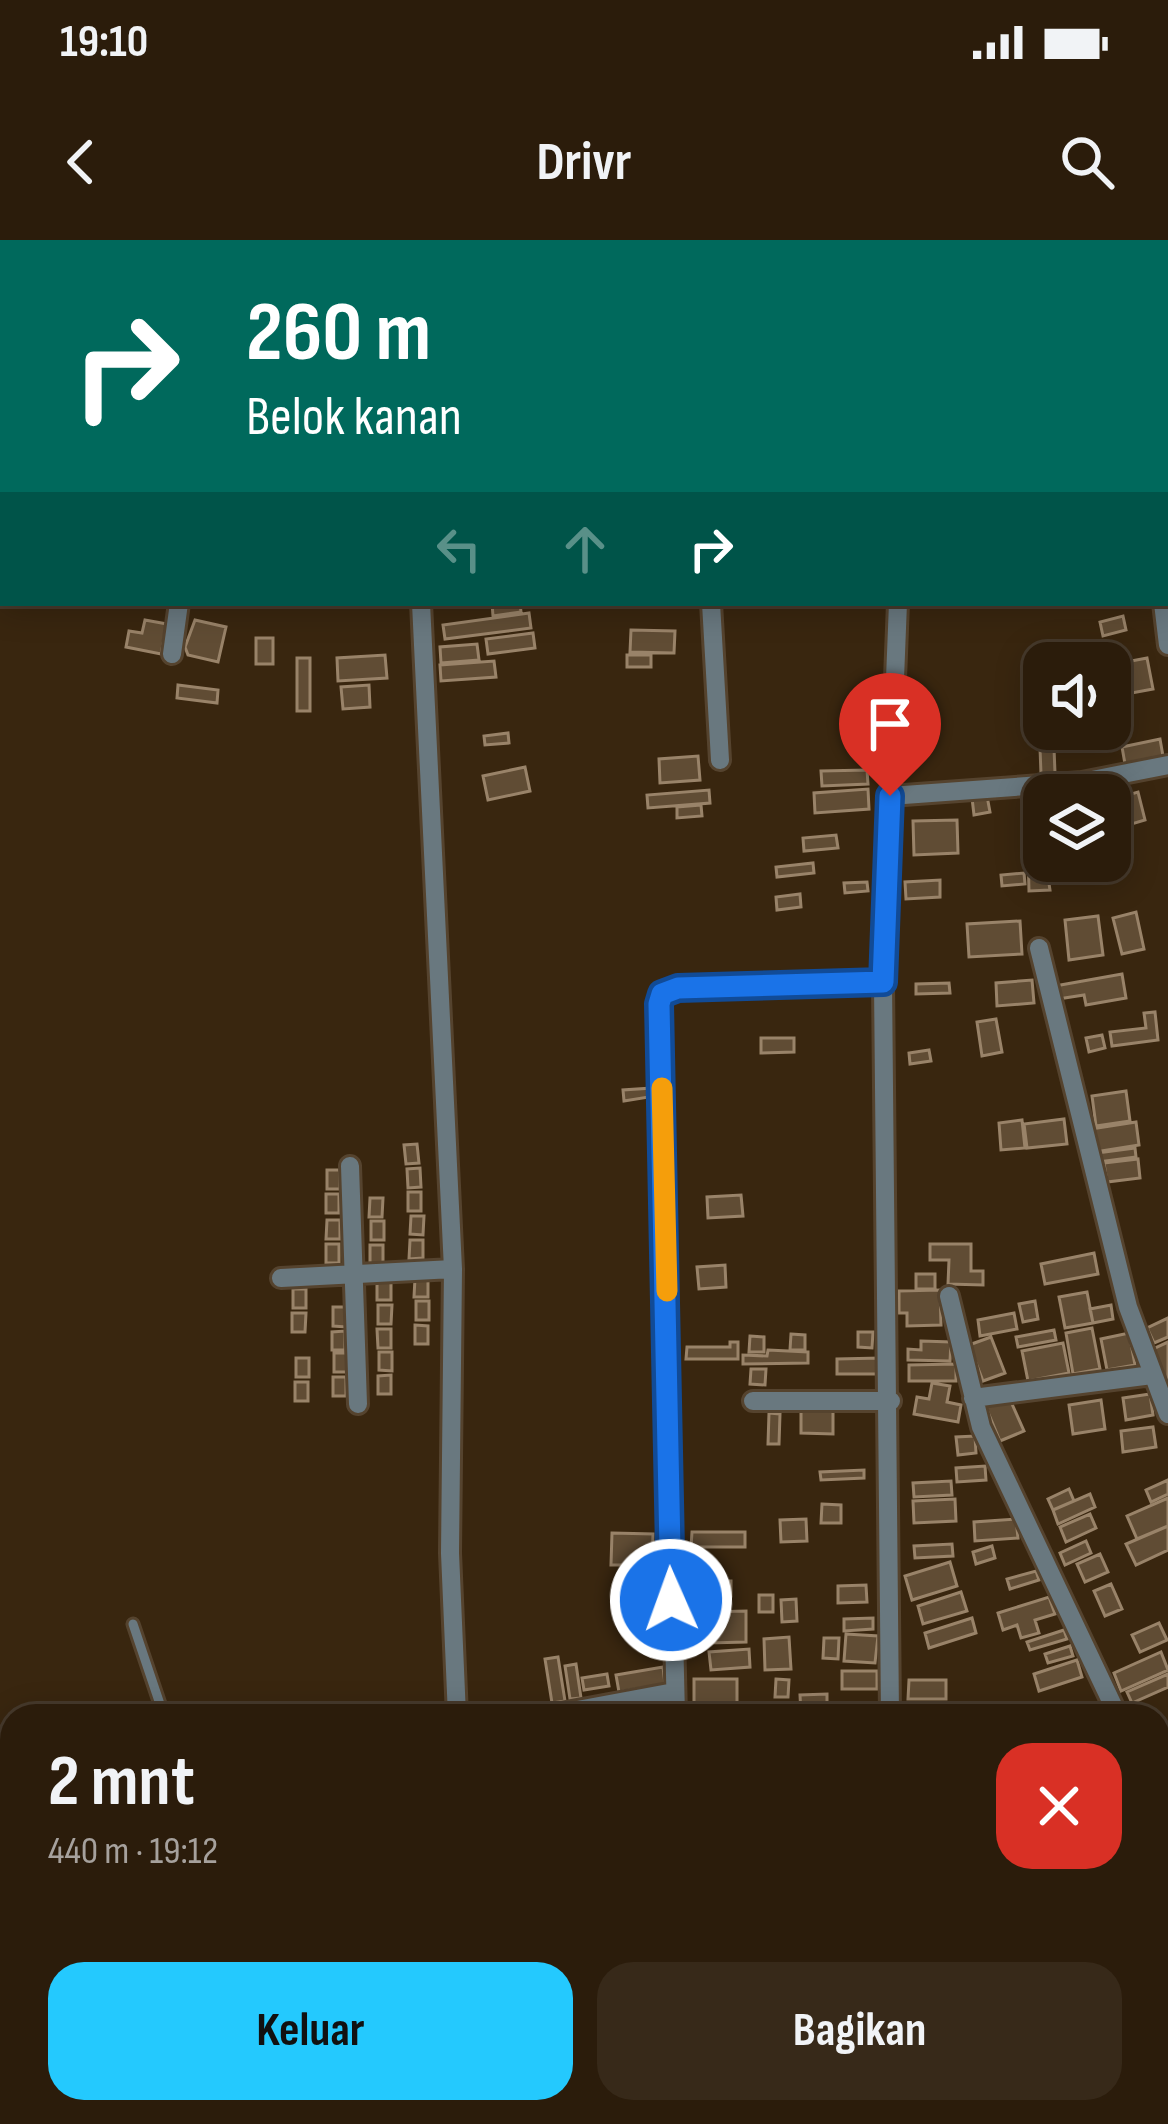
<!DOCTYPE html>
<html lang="id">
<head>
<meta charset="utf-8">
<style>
  body { margin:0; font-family:"Sofia Sans Condensed",sans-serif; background:#372919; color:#f1f3f6; height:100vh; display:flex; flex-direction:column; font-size:45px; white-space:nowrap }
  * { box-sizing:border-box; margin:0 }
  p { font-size:39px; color:#a6a19d }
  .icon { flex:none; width:66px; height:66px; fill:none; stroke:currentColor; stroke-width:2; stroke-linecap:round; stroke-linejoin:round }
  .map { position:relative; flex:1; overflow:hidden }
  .side { position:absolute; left:0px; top:1464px; width:1170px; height:420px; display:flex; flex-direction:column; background:#2b1c0b; border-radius:36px 36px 0 0; box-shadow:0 6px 30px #0003,0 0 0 3px #473a2c }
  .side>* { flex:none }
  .guide { position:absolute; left:0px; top:0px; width:1170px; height:366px; box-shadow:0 6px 30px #0003,0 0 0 3px #473a2c; background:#00695c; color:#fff; overflow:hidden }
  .controls { position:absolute; left:1023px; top:402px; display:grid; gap:24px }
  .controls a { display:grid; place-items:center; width:108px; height:108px; border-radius:24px; background:#2b1c0b; box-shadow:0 6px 30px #0003,0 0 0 3px #473a2c; font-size:60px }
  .pin { position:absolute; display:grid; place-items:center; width:102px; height:102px; color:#fff; margin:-123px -51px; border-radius:50% 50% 50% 0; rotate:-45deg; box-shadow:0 0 12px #0007 }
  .pin .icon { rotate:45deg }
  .me { position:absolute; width:132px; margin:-66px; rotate:358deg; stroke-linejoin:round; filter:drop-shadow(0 0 9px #0008) }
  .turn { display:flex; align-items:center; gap:42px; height:252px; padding:0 48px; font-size:54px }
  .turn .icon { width:156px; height:156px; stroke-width:2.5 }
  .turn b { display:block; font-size:84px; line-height:102px }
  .lanes { display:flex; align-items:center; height:114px; padding:0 48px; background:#0003; justify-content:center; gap:60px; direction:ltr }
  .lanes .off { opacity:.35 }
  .round { display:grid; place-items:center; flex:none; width:126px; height:126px; border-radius:36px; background:#372919 }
  .summary { display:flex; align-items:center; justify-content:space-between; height:204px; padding:0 48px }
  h1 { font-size:72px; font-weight:700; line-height:90px }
  .primary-button { display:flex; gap:24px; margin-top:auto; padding:24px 48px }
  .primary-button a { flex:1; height:138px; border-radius:36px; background:#24c9fe; color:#111; font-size:48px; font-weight:700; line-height:138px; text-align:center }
  .primary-button a+a { background:#372919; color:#f1f3f6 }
  .status { display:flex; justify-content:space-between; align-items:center; height:84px; padding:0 60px; background:#2b1c0b; direction:ltr }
  .status svg { height:33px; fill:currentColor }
  header { display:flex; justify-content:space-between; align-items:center; height:156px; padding:0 48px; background:#2b1c0b; font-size:54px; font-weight:700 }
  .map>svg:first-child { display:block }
  .building { fill:#604c34; stroke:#998369; stroke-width:3 }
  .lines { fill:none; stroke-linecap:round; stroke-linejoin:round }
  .lane-casing { stroke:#55432e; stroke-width:15 }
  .street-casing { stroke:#55432e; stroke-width:24 }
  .lane { stroke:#69787f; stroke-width:9 }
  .street { stroke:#69787f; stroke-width:18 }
  .route-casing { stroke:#114b97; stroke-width:30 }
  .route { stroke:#1a73e8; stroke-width:21 }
  .slow { stroke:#f59e0b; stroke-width:21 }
</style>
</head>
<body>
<div class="status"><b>19:10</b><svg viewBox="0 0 49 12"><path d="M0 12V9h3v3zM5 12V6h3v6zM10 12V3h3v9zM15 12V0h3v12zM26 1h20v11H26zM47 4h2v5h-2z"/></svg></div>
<header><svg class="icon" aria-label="back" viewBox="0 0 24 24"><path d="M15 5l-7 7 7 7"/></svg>Drivr<svg class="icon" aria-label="search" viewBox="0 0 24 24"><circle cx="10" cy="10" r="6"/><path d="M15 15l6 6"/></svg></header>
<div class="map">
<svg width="1168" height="1884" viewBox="0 0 1168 1884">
  <rect width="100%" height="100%" fill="#39260f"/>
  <path class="building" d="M492,363H520L521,372L493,376Z
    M529,373L531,388L445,399L443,385Z
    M1123,376L1126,390L1103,396L1100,382Z
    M145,380L167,384L161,414L126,407L129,391L142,393Z
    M195,380L226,387L218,422L188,415L185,407Z
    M631,390L675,391L674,413L630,412Z
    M533,393L535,408L488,414L486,399Z
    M256,398H273V424H256Z
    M477,404L479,420L441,423L440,407Z
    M385,415L387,438L338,441L337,418Z
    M627,415H651V427H627Z
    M297,418H310V471H297Z
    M1147,418L1153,449L1110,457V425Z
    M494,421L496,437L441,441L440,425Z
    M178,445L218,450L217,463L177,458Z
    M369,445L370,467L343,469L341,447Z
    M508,493L509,503L485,505L484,496Z
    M1160,499L1163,516L1125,524L1122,507Z
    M1040,508H1054L1055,533L1041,534Z
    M698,516L700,540L660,543L659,519Z
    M525,527L530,551L488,560L483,536Z
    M867,530L868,544L822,546L821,531Z
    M868,549L869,569L815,573L814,553Z
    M709,550L710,563L648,568L647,555Z
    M1138,552L1145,580L1125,586L1117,558Z
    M987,556L990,572L974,575L972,558Z
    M1110,558L1120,596L1110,599Z
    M701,565L702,576L677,578V567Z
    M957,580L958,613L914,615L913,581Z
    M836,595L838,608L804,611L803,598Z
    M1028,611H1044L1050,650L1029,651Z
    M813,623L814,633L777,637L776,627Z
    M1024,633L1025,644L1002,646L1001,635Z
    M940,640V657L906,659L905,642Z
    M867,642L868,651L845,653L844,643Z
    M800,654L801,667L777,670L776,657Z
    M1136,672L1144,709L1122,714L1113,678Z
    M1098,676L1103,715L1069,720L1065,680Z
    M1020,681L1022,714L969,717L967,684Z
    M1122,734L1126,758L1086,765L1084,755L1058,759L1055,746Z
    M1032,740L1034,763L997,766L996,743Z
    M949,743L950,753L916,754V744Z
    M1155,772L1158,800L1112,806L1110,792L1146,788L1144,773Z
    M996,779L1002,812L982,816L977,782Z
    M1102,795L1105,808L1089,812L1086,798Z
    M761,798H794V812L761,813Z
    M929,810L931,821L910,824L909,813Z
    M653,848L649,857L624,861L623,850Z
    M1126,851L1130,881L1096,886L1092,856Z
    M1064,879L1067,904L1027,908L1024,884Z
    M1022,880L1025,908L1001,910L999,883Z
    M1136,882L1139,905L1095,912L1091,889Z
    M417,904L419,923L406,924L404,905Z
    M1135,908L1136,917L1098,922L1097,913Z
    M1138,919L1140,938L1107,942L1104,923Z
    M420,928L421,947L408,948L407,929Z
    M327,930H340V949H327Z
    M408,952H421V971H408Z
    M326,954H339V973H326Z
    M741,955L743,976L708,978L707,957Z
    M370,958H383L382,977H369Z
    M411,976H424L423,995L410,994Z
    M327,980H340V999H326Z
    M371,981H384V1000H371Z
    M410,1000H423V1018L409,1019Z
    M326,1004H339V1023H326Z
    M930,1004H971V1031H983V1045L948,1044L949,1020H930Z
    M370,1005H383V1024H370Z
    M1094,1013L1098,1034L1045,1044L1041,1024Z
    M725,1025L726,1047L699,1049L697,1027Z
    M916,1034H935V1049H916Z
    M415,1038H428V1057H414Z
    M377,1042H391V1060H377Z
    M293,1049H306V1068H293Z
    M940,1050L941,1085L907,1086V1073H899V1051Z
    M1087,1052L1093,1083L1065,1088L1059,1057Z
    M416,1061H429V1080H416Z
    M1035,1061L1038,1079L1023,1082L1019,1064Z
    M378,1065H392L391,1084H378Z
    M1111,1065L1113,1079L1093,1083L1090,1069Z
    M333,1067H346V1087L333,1086Z
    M292,1073H306L305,1092H292Z
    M1014,1073L1017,1089L980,1096L978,1080Z
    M1168,1078V1097L1154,1103L1147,1088Z
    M415,1085L428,1086V1104H415Z
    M1092,1088L1100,1129L1073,1134L1066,1093Z
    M377,1089H391V1108H378Z
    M1054,1090L1056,1100L1018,1107L1016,1097Z
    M345,1091V1110H332V1092Z
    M858,1092H873L872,1108L858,1107Z
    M1129,1093L1135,1125L1107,1130L1101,1099Z
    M791,1094L805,1095V1110H790Z
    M750,1096L764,1097V1112H749Z
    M991,1097L1005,1133L983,1141L969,1105Z
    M921,1101L951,1102L950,1121L908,1120V1109L921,1110Z
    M730,1102H738V1119H686L687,1107H730Z
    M1168,1102V1147L1151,1110Z
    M1063,1103L1069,1133L1028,1141L1022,1111Z
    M768,1110L808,1112V1123L743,1124V1115L767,1116Z
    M379,1112H392V1131L379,1130Z
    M334,1113H347V1132H334Z
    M296,1118H309V1137H296Z
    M880,1118V1134H837V1119Z
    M956,1124V1141H909V1125Z
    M751,1129H766L765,1145L750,1144Z
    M391,1135V1154H378V1136Z
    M333,1137H346V1156H333Z
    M295,1142H308V1161H295Z
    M932,1143L950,1146L947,1162L961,1165L958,1182L914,1174L917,1157L929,1159Z
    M1150,1154L1153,1175L1126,1180L1123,1158Z
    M1008,1155L1024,1191L1000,1201L985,1165Z
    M1101,1160L1105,1189L1073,1194L1069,1165Z
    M801,1171H833V1194L801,1193Z
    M769,1173L780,1174L779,1204H768Z
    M1153,1187L1156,1207L1123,1212L1121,1191Z
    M975,1196L976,1213L958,1215L956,1197Z
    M985,1226L986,1240L957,1242L956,1228Z
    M864,1230V1238L821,1240L820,1232Z
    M1168,1240V1254L1151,1262L1146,1250Z
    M951,1241L952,1255L914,1257L913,1243Z
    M1069,1249L1074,1261L1053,1270L1048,1259Z
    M1090,1254L1095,1267L1058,1284L1053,1270Z
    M1168,1258V1286L1137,1299L1127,1276Z
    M955,1259L956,1281L914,1283L913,1261Z
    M822,1264L841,1265V1283H821Z
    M1090,1274L1096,1288L1066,1302L1060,1287Z
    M806,1279L807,1301L781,1302L780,1280Z
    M1016,1279L1018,1298L975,1301L974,1282Z
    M1168,1286V1310L1136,1325L1126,1304Z
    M692,1292H745V1307H691Z
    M612,1293L653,1294L652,1325H611Z
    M1086,1301L1091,1313L1065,1325L1060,1313Z
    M952,1304L953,1316L915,1318L914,1306Z
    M992,1306L995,1318L976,1324L973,1312Z
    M1100,1314L1108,1332L1085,1342L1077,1324Z
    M950,1322L957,1346L912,1360L905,1336Z
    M1036,1331L1039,1340L1010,1349L1007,1339Z
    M706,1341H731V1356H706Z
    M1111,1344L1122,1369L1105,1376L1094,1351Z
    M866,1345L867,1362L838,1363V1346Z
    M961,1352L967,1371L923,1384L918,1366Z
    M759,1355H773V1372H759Z
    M1049,1357L1055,1374L1035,1380L1039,1393L1021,1398L1017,1385L1003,1390L998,1373Z
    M796,1359L797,1381L782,1382L781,1360Z
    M746,1371V1402L708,1403V1372Z
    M873,1378V1389L844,1391V1379Z
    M972,1378L976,1393L929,1408L925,1393Z
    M1159,1383L1167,1400L1140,1412L1132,1395Z
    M1064,1390L1067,1399L1030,1410L1027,1402Z
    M846,1394L878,1396L875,1423L844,1421Z
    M789,1397L791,1429L765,1430L764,1399Z
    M824,1398H839L838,1419L823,1418Z
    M1070,1406L1073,1416L1048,1423L1045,1414Z
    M749,1409L750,1427L711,1430L709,1412Z
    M1161,1412L1168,1430L1121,1451L1114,1433Z
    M558,1417L565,1461L552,1463L545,1419Z
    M1077,1420L1082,1437L1039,1451L1034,1434Z
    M576,1424L581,1458L570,1459L565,1426Z
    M663,1427L665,1444L619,1452L616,1435Z
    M842,1431H877V1449H842Z
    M607,1434L609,1446L584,1450L582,1438Z
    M1168,1434V1447L1132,1463L1127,1452Z
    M694,1439H737V1465H694Z
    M776,1439L789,1440L788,1457H775Z
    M909,1440H946V1459H908Z
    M827,1454V1475H801L800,1455Z
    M759,1464H790L789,1476H759Z
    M961,1467V1476H919L918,1471Z
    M1168,1515V1542L1162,1544L1158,1520Z
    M10,1836L12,1857L5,1862L0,1842Z
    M29,1872H50L58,1884H12Z
    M574,1872H614V1882L574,1883Z
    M1092,1872H1118L1119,1884H1093Z
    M880,1873L882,1884H850L849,1877Z
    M946,1875L947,1884H907L906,1880Z"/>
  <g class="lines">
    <g class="lane-casing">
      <path id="lane" d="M133,1384L164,1476"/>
    </g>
    <g class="street-casing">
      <path id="street" d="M404,0V3
        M659,0V3
        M925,0V3
        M744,3V0
        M0,38L3,37
        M1167,163H1168
        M421,363L453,1029L450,1313L457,1476
        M711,363L720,520
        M1163,363L1168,405
        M172,414L179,363
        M890,556L1082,542L1168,525
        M1039,708L1128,1067L1168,1174
        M350,926L358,1164
        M281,1038L453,1029
        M949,1056L981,1187L1118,1476
        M973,1158L1152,1135
        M753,1161H891
        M545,1476L674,1452
        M676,1476L659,764L662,754L678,747L883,742
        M890,1476L883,742L898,363
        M1158,1562L1165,1578
        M0,1623L12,1624
        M0,1771V1785
        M1158,1807L1168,1806
        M896,1872L897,1884
        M1077,1872L1079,1884
        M0,1877L12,1870
        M465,1884V1872
        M678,1884L743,1872"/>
    </g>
    <use href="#lane" class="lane"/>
    <use href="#street" class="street"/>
  </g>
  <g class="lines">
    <g class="route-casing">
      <path id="route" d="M671,1360L659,764L662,754L678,748L883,742L890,556"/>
    </g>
    <use href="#route" class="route"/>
    <path class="slow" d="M662,848L667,1051"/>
  </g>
</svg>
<div class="controls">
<a><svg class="icon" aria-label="sound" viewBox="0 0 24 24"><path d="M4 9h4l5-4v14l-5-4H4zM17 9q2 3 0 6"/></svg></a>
<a><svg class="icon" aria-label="layers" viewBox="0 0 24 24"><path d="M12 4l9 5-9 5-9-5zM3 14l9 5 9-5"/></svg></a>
</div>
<div class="pin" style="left:890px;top:556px;background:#d93025"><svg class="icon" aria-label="arrive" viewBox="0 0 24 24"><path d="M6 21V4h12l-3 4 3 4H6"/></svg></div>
<svg class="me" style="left:671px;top:1360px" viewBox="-20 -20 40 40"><circle r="17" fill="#1a73e8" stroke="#fff" stroke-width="3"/><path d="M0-11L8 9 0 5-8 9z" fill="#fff"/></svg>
<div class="guide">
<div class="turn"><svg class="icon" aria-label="right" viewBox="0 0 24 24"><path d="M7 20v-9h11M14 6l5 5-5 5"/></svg><div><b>260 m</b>Belok kanan</div></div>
<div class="lanes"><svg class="icon off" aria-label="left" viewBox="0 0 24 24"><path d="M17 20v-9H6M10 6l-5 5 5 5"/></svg><svg class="icon off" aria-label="ahead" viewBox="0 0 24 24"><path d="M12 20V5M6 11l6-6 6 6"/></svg><svg class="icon" aria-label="right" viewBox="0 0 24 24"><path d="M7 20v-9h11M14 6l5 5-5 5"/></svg></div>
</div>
<section class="side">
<div class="summary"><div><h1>2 mnt</h1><p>440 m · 19:12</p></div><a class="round" style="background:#d93025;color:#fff"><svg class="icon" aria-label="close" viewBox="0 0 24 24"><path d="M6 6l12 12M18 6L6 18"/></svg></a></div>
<div class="primary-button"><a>Keluar</a><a>Bagikan</a></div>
</section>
</div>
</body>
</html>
